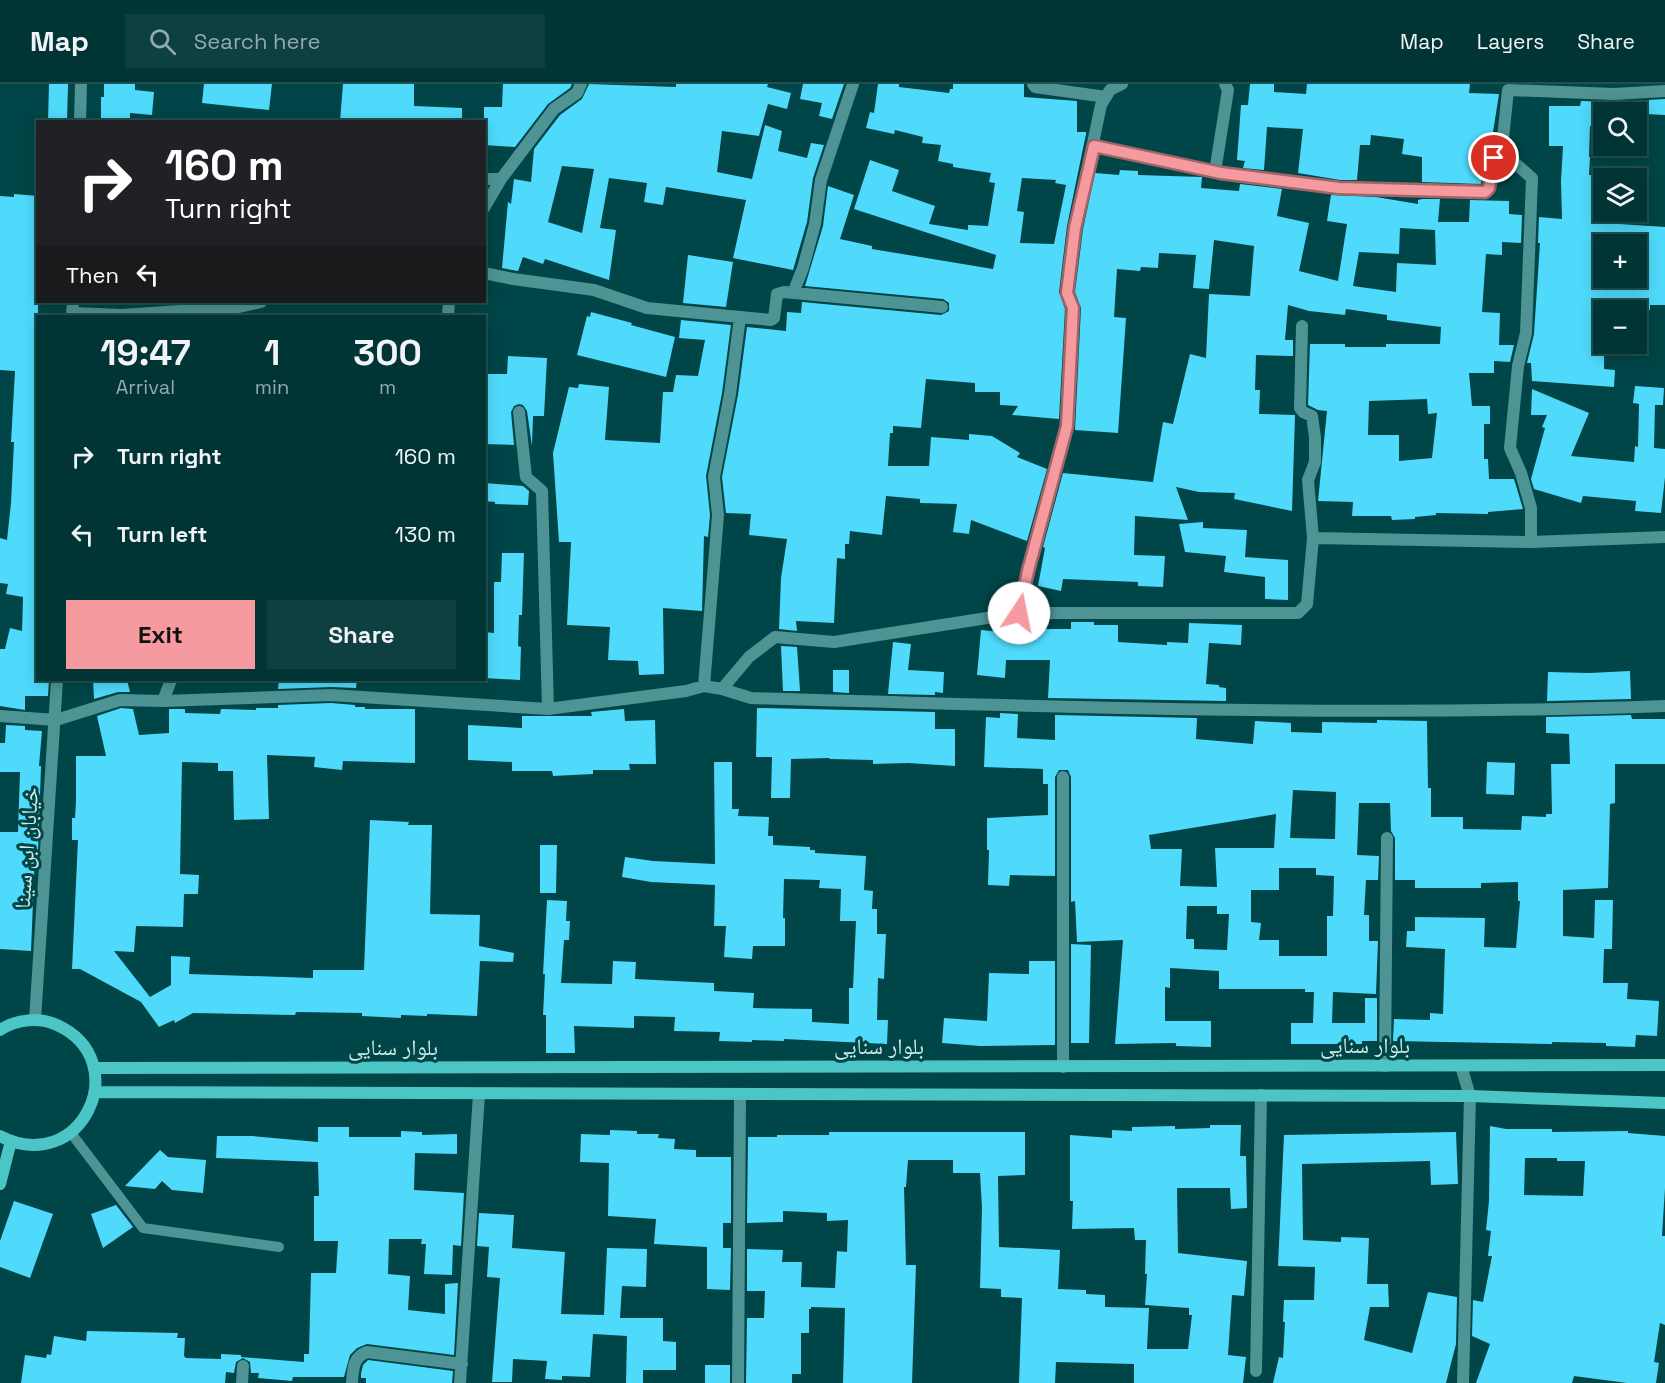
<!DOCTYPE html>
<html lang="en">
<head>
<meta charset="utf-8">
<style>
  body { margin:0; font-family:"Space Grotesk","Noto Naskh Arabic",sans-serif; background:#0e3f41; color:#f1f3f6; height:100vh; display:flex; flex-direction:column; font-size:22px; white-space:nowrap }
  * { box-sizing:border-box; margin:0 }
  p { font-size:20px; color:#95aaad }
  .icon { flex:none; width:33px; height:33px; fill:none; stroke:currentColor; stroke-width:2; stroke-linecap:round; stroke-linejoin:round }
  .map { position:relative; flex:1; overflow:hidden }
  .panel { position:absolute; left:36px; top:231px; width:450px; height:366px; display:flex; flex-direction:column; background:#003435; border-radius:0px; box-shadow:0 3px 15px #0003,0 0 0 2px #224f50 }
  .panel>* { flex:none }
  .guide { position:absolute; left:36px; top:36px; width:450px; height:183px; border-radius:0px; box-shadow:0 3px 15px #0003,0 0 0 2px #224f50; background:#202124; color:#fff; overflow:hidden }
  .buttons { position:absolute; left:1593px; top:18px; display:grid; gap:12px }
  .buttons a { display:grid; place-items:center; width:54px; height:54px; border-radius:0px; background:#003435; box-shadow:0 3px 15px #0003,0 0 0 2px #224f50; font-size:30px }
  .pin { position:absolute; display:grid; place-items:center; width:51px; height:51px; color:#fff; margin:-26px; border:3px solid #fff; border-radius:50%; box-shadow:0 2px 6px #0007 }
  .me { position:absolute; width:66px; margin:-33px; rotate:11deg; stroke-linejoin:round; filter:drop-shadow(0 0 4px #0008) }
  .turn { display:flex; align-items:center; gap:21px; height:126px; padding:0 30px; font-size:27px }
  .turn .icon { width:78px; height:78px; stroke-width:2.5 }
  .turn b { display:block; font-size:42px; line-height:51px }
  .then { display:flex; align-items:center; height:57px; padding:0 30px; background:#0003; gap:12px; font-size:22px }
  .eta { display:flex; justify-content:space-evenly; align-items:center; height:102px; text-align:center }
  .eta b { font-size:36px; font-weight:800; line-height:42px }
  .primary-button { display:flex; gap:12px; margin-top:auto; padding:12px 30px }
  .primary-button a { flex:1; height:69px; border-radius:0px; background:#f59b9f; color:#111; font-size:24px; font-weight:800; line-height:69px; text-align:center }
  .primary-button a+a { background:#0e3f41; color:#f1f3f6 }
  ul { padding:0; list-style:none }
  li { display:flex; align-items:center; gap:18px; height:78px; padding:0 30px }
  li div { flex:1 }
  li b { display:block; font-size:22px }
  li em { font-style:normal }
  header { display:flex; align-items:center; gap:36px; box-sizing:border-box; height:84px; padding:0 30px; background:#003435; border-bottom:2px solid #224f50 }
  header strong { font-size:28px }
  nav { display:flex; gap:33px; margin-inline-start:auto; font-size:21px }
  .search { width:420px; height:54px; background:#0e3f41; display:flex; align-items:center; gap:15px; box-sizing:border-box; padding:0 21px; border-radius:0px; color:#95aaad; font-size:22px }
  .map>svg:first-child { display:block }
  .building { fill:#4fdafb; fill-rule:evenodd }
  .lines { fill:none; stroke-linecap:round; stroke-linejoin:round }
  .service { stroke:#4e9495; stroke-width:10 }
  .minor { stroke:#4e9495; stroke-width:12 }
  .tertiary { stroke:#4e9495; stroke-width:12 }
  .secondary { stroke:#4cc5c7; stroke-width:12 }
  .route-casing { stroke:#9f6567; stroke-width:15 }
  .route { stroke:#f59b9f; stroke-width:10 }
  .labels { text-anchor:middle; stroke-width:6; stroke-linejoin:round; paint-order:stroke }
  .street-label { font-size:22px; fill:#cfebeb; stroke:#004547 }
</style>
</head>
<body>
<header>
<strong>Map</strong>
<div class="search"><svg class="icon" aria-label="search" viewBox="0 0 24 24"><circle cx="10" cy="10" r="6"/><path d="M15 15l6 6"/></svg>Search here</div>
<nav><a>Map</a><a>Layers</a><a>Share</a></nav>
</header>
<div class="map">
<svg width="1665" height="1299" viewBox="0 0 1665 1299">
  <rect width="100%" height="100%" fill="#004547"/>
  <path class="building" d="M49,0H68L67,38H48Z
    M104,0H135V6L154,8L152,31L130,29V38H101V13H104Z
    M204,0H272L269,26L202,19Z
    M343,0H414V22L462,24V38L340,37Z
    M503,0H572L570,4L548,20L515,63L484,61V23H502Z
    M589,0L676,3V0H768L767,3L791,9L787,25L768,20L759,52L722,47L717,88L752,95L765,41L782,47L778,67L807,74L811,59L824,61L813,94L807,138L793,186L733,174L746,116L666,103L663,121L644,118L647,99L609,94L600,144L616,146L609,196L545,175L543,180L523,173L518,187L502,184L508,118L511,120L514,95L531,98L534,65L560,31L582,15ZM562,82L594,85L582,149L548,138Z
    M803,0H844L832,35L819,32L822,19L800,15Z
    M878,0H899V3L949,9L950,5H953V0H1024V13L1077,17V48H1086V50L1067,142L1059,208L1065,225L1059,335L1012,331L1018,322L1000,321V308H975V299L926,295L921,344L893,342V349H890L888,382H929L931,353L969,356V350L992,352L1020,369L1017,373L1047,385L1027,457L971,436L969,450L953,448L957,420L920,419V415L886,412L882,451L850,447L849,460H845V475L837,474L834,539L796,537L797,547L779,545L781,494L787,455L749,451L751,430L726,429L722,393L738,311L747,243L786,247L787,228L801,229L802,218L941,231L949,227V219L943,215L805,202L823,142L828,102L854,111L840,155L872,162V165L993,185L996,171L854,125L870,76L899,86L892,107L935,122L929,140L968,146V141L988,142L995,99L989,98L991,89L953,83V80L938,77L941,61L922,59L923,53L895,46L894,50L866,44L870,28L874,29ZM1022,94L1056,96L1055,99L1066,101L1054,160L1020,159L1024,128L1017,127Z
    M1250,0H1274V8L1306,10L1307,0H1470L1469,9L1499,10L1490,67L1486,73L1481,100L1422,98V73L1402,70L1404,55L1371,51L1370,61H1360L1357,96H1340L1298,89L1303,45L1267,43L1264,86L1243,84L1245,77L1237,76L1241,21H1248Z
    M1665,15V31L1604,28V43L1590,42L1589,73H1590L1589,91H1604V139L1665,143V221H1650V226H1604V285L1615,286L1614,303L1532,297L1531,279H1527L1534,250L1540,159H1538L1539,133L1562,135L1561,97L1563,62H1549V22H1580L1581,17L1614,18ZM1604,160H1649L1647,205L1604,202Z
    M1120,86L1138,87V91L1202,93L1201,104L1239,107L1240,100L1282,105L1277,132L1309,139L1299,187L1338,197L1347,140L1327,137L1331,111L1376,113L1418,120V116L1422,115H1440L1438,138H1469L1470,116L1509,117V130L1522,131L1521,159L1502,158V171L1486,170L1482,228L1500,229L1499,261H1514L1510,278L1494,277V289H1469L1472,322H1490V340H1484V375H1488L1489,395H1514L1523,425L1488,428V430L1436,429V431L1415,433V435L1392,436L1391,432H1352L1353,418L1318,417L1327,327L1318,326L1308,321L1310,260H1345V263H1386V260H1440L1441,243L1387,236V231L1346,225L1345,231L1309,227L1288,221L1285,256H1293V272L1256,271L1255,306H1260L1259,330L1295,331L1292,427L1234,415L1235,409L1199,408L1176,403L1188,436L1135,432L1134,471L1165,472L1163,503L1138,502V498L1063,495L1061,507L1038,502L1045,464L1043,463L1063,389L1153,398L1163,338L1173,340L1190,270L1206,274L1209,210L1250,212L1254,162L1214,156L1209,205L1193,204L1196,171L1159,169L1158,184L1141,183L1140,187L1117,185L1114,233L1126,234L1118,349L1075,346L1081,224L1075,208L1083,145L1095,89L1119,91ZM1400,144L1435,146L1436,181L1397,179L1396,208L1353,202L1359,168L1399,170ZM1427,315L1428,330L1437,329L1432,374L1399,377V351H1368L1369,317Z
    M14,110L38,112V596H49L48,612H25V626L0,622V565H5L10,544L22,547L23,513L6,510L8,500L0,499V454L7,456L11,419L14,358H11L15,287L0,286V112L14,113Z
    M688,171L733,178L726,223L683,219Z
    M591,228L632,239L631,241L675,253L666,293L577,271L587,232L590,233Z
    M681,236L731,241L722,309L706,392L710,431L708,453L704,452L702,527L663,524L664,590L639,591L638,577L608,576L610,543L567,541L571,458H559L553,369L569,303L578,304L579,300L609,303L605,356L660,359L663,308H673L676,291L698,292L705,256L679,254Z
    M508,272L547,274L544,332H533L532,362L527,327L523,321L519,320L514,322L511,328L514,361L484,360V290H507Z
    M1635,302L1664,304L1663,321H1655L1654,364L1665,365V393L1661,429L1635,427L1636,417L1583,412L1581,419L1534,405L1531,395L1545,344L1542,343L1547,331H1531L1532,305L1589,329L1571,372L1634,378L1635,362L1638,363L1639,320L1633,319Z
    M484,399L523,402L529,407L528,421L495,420V418L484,417Z
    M1203,438V444L1247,446L1245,473L1288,476V516L1265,515V493L1224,488L1226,472L1185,468L1179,440Z
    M502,469H524L522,531H519L518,562L521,563L520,596L484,594V548L494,549V498H501Z
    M1071,538H1094V541H1118V558L1167,561V558L1188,559L1189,539L1242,541L1241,561L1209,559L1206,600L1219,601V603L1226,604V617L1048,614L1050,576H1006L1005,594L977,591L981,546L1021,550V545H1071Z
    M893,558L911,560L908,586L944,588L943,609L935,608V611L888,610Z
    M781,562L797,563L800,607H783Z
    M833,586H849V609L833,608Z
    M1630,587L1631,615L1547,617L1548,588L1589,589Z
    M93,596H127L130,608H118L94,615Z
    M279,596H357L356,604L331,603L278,605Z
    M331,619L355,621V623H365V625H415V679L343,677L342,686L314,683L315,673L267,671L269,735L234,736L233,687H218V679L182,678L180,790L199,791L198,810H184L183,843L136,842L134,868L114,867L150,913L171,901V872L190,873L189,890L313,894V886H364L370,736L409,738L408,741H432L430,830L480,831L479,862L514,869L513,878L480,877L477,932L427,930V932L401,931V934L362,932V929L296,928L295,931L193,929L175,939L174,936L159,943L141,918L80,885H72L78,756H72V734H75L76,717V672H106L97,632L121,624L133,625L139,651L169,649V625H185V629L220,630L221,625L256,626V624H278V621Z
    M757,624L935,628V645H955V682L908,679L873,680V676L829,675L830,674L791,675L790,714H771L772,673H756Z
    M624,625L625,637L655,636L656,680H629L630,686H593V690L553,692L552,687H512V678L468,676V641L522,644V632H592L591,628Z
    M1000,629L1018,630L1017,654L1055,656V631L1197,634L1196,655L1253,660L1255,637L1291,639V648L1322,649V638L1377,639V636L1427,637L1428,704H1431V733H1463V745L1521,746L1522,732L1546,733V730H1552L1551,680H1570L1569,650L1546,649V633L1631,631L1632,635H1665V680H1615V719L1610,720L1608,804L1563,806V852L1594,854L1595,816H1613L1612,865H1604L1603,899H1628L1627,915L1659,917L1657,952L1636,951L1635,963L1606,962V959L1552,958V960L1393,957L1394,935L1430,936V929L1443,930L1445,865L1406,863L1407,847H1415V833L1485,834L1484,863L1516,864L1520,817H1518V798L1481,799V804H1415V796H1395V754L1391,747L1390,719H1359L1357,771L1379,772L1378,796H1366L1364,831H1369V857H1378L1376,910L1333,908L1332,939H1365V914H1377V957H1362V960H1291V939H1313L1314,908H1305V905H1219V887L1170,884V904L1165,903V937H1211V963L1176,962V959L1115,960L1123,856L1077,858L1075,817L1071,818V693L1068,686H1059L1055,693V792L1010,791L1009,802L988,801L989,766H987V734L1048,731V700H1043V685L984,683L986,633L1000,634ZM1293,706L1336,708L1335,755L1290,754ZM1276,730L1274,764H1215L1217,803L1180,802L1182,765H1151L1149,751ZM1279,784H1316V791L1334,792L1333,832H1327V872H1279V856H1259L1261,839L1251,838V806H1279ZM1187,822H1217V830H1229L1227,866L1194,865V855H1186Z
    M6,641L25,642V646L42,647L39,682H41L38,769H35L31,867L0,865V748H18L20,688H0V659H5Z
    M714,678H732V725H739L738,732L769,733L768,752H773V761L810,763V766H815V769L866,772L864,806L873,807L872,825H877V850H886L884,895L878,894L877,936H888L887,960L784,955V957L752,956V958L719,957L720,948L674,947L675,933L634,932V944L574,942L575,969H546V931H543L545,890H543L547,816L567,817L566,837H570L569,856H564L561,899L612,900L613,877L636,878L635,895L714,899V907L754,909L753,924L812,925V938L849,940V904H853L856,837H840L841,805L819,804L820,796L784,795L783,834H785V862H753L752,875L724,873L726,842H714L715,801L651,798L622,793L625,773L653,777L715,780Z
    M1487,678L1515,679L1514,711L1486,710Z
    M540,761H557L556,809H540Z
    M1071,860L1091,861L1089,959H1071Z
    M1029,877H1055V961L980,962L942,959L944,934L987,937L989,889L1029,890Z
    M1210,1041H1241L1240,1072H1246L1247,1124L1231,1125L1230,1104H1177L1178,1169L1247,1177L1244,1212L1232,1211L1228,1271L1246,1273L1243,1299H1134V1280L1056,1278L1055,1299H1019L1022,1214L1001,1213V1205L980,1204L982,1124L980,1089H953V1076H908L906,1103H904L906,1181H916L912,1299H843L845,1224L811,1223V1225H809V1249H801V1290H792V1299H746L747,1234H764L765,1207H747V1165L783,1166L782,1178H802L801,1203L835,1204L837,1167L847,1168L848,1136L827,1137V1129L783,1127V1138L747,1139L748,1053H777V1051H829V1048H1025V1091L998,1092L999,1163L1060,1166L1058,1205L1086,1206V1210L1105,1211V1223L1149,1224L1147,1265H1188L1192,1231H1189V1224L1145,1221L1147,1190H1145L1146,1156H1135L1134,1144L1072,1145L1073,1117H1070V1051L1112,1054V1046L1132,1047V1043L1175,1042V1045L1210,1044Z
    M1490,1042L1506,1045H1552V1048L1628,1047V1049L1665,1052V1104L1662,1152H1665V1241L1660,1239L1654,1278L1659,1279L1656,1299H1627L1574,1292L1572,1299H1476L1490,1260L1472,1252L1473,1216L1483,1218L1492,1172H1488L1491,1147L1486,1146L1489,1117ZM1525,1074H1557V1077H1585L1583,1112L1524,1111Z
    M318,1043H349V1053H401V1047L422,1048V1051L457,1050V1070L415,1069L414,1106L464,1109L461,1162L453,1161L452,1191L424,1190L426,1160H421L422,1155H389L388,1190L410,1192L408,1226L445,1230V1200L458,1199L454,1271L367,1260L357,1264L350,1271L344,1293H293L292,1297L258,1294L259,1289H251L250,1278L243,1274L236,1278L234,1289L226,1288L225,1299H21L25,1271L46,1274L47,1270L51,1271L54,1252L86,1257L87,1247L178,1249L177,1254H185L184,1272L186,1274L221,1275V1270L241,1271V1273L304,1278V1270H309L311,1189H336L338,1157H314V1112H319L318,1078L216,1074L217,1052H252L318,1058Z
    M610,1046L637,1047V1050H659L658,1054L675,1055L674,1065L696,1066V1073H731V1139H723V1164H731L730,1206L707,1205V1163L654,1160L656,1135L608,1132L609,1079L580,1078L581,1050L610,1051Z
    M1456,1048L1458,1100L1431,1101L1430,1077L1302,1080L1303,1156L1341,1158V1153L1369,1154L1367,1200H1388L1389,1223H1370L1364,1256L1412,1269L1428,1208L1457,1213L1456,1260L1446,1299H1273L1279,1273L1283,1274L1285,1238H1283L1284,1216H1314L1315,1183L1278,1182L1284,1051Z
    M160,1066L168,1073L206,1076L203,1109L172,1106L162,1097L155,1105L125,1102Z
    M14,1117L53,1130L30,1194L0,1183V1157Z
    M116,1121L133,1143L103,1164L91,1130Z
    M479,1129L514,1131L512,1164L565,1168L561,1230L604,1231L607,1164L647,1165L646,1203L622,1202L620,1234H663V1257L676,1258V1286H643V1299H626L627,1252L593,1250L590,1293L562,1292V1296L545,1295L547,1277L513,1275L512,1298H492L500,1194L487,1193L489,1163L477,1162Z
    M368,1276L453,1287L452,1299H366V1294H361V1290L363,1281Z
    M705,1281H730V1299H705Z"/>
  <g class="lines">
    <path class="service" d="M71,1049L143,1144L279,1163"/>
    <path class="minor" d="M1033,0L1035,3L1106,13
      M1094,62L1221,89L1339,104L1486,108L1489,104L1494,74H1509
      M1215,88L1228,6L1225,0
      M484,95H501
      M484,124L501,95L554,25L577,9L581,0
      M484,189L513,195L594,206L647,224L740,233
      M793,209L803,184L815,140L821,96L853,0
      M73,229L122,231L239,223L261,218
      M448,232L449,218
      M1302,242L1300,324L1303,328L1312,332L1315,353V378L1308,396L1313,454
      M519,328L526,393L542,407L548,625
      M1531,458V424L1521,389L1510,364L1518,282L1526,249L1532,94L1509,74L1502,64L1508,6L1614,10L1665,7
      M1019,529L1028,487L1067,341L1073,224L1067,209L1075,144L1101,21L1110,6L1122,0
      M704,602L718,431L714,393L730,310L740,233L771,236L774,234L777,210L784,208L942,223
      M722,605L751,614C1056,623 1360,633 1665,622
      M163,617L171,596
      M0,632L56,636L120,616L163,617L331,611L548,625L686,607L704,602L722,605L749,573L775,553L834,558L1019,529H1298L1307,520L1313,454L1531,458L1665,453
      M1385,982L1387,754
      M1461,982L1470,1012L1463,1299
      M1063,983V693
      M1256,1287L1261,1011
      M242,1299L243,1282
      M352,1299C353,1285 353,1273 367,1268L462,1280
      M460,1299L479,1010
      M738,1299L740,1011"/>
    <path class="tertiary" d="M80,38L81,0
      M72,232L73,218
      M35,936L57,596"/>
    <path class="secondary" d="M0,946C17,935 39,933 57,941C136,977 81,1094 0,1052
      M94,984L1665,981
      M95,1008L1470,1012L1665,1019
      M0,1100L11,1057"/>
  </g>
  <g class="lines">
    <g class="route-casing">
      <path id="route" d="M1019,529L1028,487L1067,342L1073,224L1067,209L1075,144L1094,62L1221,89L1339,104L1485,108L1489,104L1494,74"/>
    </g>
    <use href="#route" class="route"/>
  </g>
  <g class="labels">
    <g class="street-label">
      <text transform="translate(26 764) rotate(-86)" y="8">خیابان ابن سینا</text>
      <text x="1365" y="969">بلوار سنایی</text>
      <text x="879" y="970">بلوار سنایی</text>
      <text x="393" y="971">بلوار سنایی</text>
    </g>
  </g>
</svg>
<div class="buttons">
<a><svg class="icon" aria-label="search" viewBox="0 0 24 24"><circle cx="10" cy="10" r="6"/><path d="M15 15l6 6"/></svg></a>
<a><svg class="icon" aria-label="layers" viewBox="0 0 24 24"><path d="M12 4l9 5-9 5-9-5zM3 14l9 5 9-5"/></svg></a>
<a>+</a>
<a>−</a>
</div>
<div class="pin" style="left:1494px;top:74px;background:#d93025"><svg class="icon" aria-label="arrive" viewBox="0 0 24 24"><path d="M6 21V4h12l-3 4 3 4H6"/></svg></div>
<svg class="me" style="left:1019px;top:529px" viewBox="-20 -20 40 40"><circle r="19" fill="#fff"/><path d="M0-13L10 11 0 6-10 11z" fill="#f59b9f"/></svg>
<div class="guide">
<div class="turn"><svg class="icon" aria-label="right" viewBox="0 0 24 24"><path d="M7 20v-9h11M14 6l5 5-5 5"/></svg><div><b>160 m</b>Turn right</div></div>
<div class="then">Then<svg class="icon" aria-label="left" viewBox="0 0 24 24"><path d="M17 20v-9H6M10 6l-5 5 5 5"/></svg></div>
</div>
<section class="panel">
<div class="eta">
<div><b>19:47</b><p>Arrival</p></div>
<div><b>1</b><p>min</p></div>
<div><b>300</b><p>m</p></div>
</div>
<ul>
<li><svg class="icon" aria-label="right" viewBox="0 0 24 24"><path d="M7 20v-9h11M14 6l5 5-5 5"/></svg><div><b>Turn right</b></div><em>160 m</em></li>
<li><svg class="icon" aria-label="left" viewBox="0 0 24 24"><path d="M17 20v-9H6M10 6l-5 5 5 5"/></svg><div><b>Turn left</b></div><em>130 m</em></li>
</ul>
<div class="primary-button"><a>Exit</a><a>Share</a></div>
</section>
</div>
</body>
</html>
